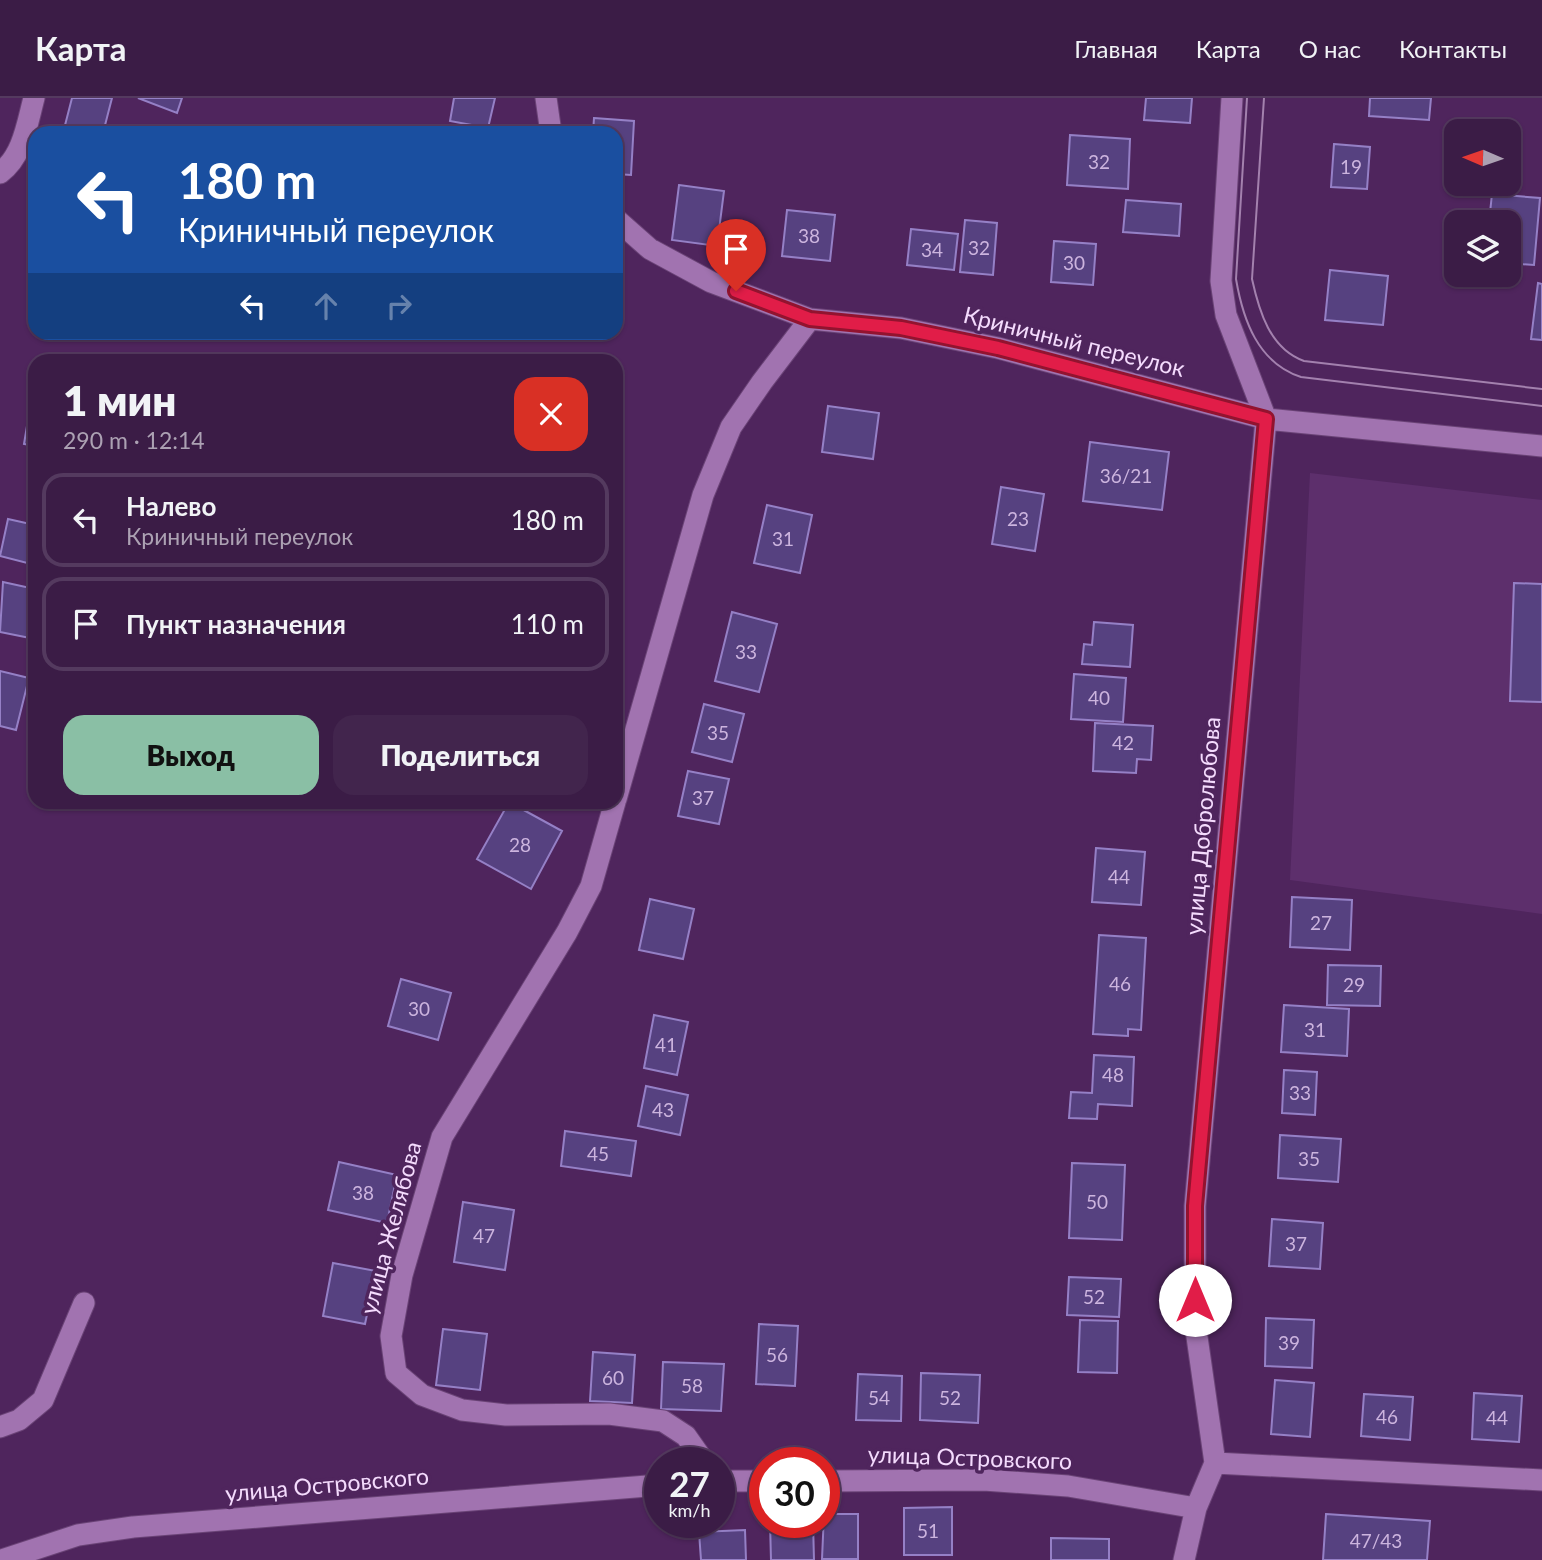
<!DOCTYPE html>
<html lang="ru">
<head>
<meta charset="utf-8">
<style>
  body { margin:0; font-family:Lato,sans-serif; background:#42254d; color:#f1f3f6; height:100vh; display:flex; flex-direction:column; font-size:26px; white-space:nowrap }
  * { box-sizing:border-box; margin:0 }
  p { font-size:23px; color:#aca1b3 }
  .icon { flex:none; width:38px; height:38px; fill:none; stroke:currentColor; stroke-width:2; stroke-linecap:round; stroke-linejoin:round }
  .map { position:relative; flex:1; overflow:hidden }
  .panel { position:absolute; left:28px; top:256px; width:595px; height:455px; display:flex; flex-direction:column; background:#3b1c46; border-radius:21px; box-shadow:0 2px 5px #0004,0 0 0 2px #543a5f }
  .panel>* { flex:none }
  .hud { position:absolute; left:28px; top:28px; width:595px; height:214px; border-radius:21px; box-shadow:0 2px 5px #0004,0 0 0 2px #543a5f; background:#1a4fa0; color:#fff; overflow:hidden }
  .needle { width:46px; rotate:272deg }
  .fabs { position:absolute; left:1444px; top:21px; display:grid; gap:14px }
  .fabs a { display:grid; place-items:center; width:77px; height:77px; border-radius:14px; background:#3b1c46; box-shadow:0 2px 5px #0004,0 0 0 2px #543a5f; font-size:35px }
  .speed { position:absolute; left:644px; top:1349px; display:flex; gap:14px; font-size:35px; font-weight:700; text-align:center }
  .speed>* { display:grid; place-content:center; width:91px; height:91px; border-radius:50%; background:#3b1c46; box-shadow:0 2px 5px #0004,0 0 0 2px #543a5f; line-height:1 }
  .speed small { font-size:18px; font-weight:400 }
  .speed .limit { border:10px solid #d22; background:#fff; color:#111 }
  .pin { position:absolute; display:grid; place-items:center; width:60px; height:60px; color:#fff; margin:-72px -30px; border-radius:50% 50% 50% 0; rotate:-45deg; box-shadow:0 0 7px #0007 }
  .pin .icon { rotate:45deg }
  .me { position:absolute; width:77px; margin:-38px; rotate:0deg; stroke-linejoin:round; filter:drop-shadow(0 0 5px #0008) }
  .turn { display:flex; align-items:center; gap:24px; height:147px; padding:0 35px; font-size:32px }
  .turn .icon { width:91px; height:91px; stroke-width:2.5 }
  .turn b { display:block; font-size:49px; line-height:60px }
  .lanes { display:flex; align-items:center; height:66px; padding:0 35px; background:#0003; justify-content:center; gap:35px; direction:ltr }
  .lanes .off { opacity:.35 }
  .round { display:grid; place-items:center; flex:none; width:74px; height:74px; border-radius:21px; background:#42254d }
  .head { display:flex; align-items:center; justify-content:space-between; height:119px; padding:0 35px }
  h1 { font-size:42px; font-weight:800; line-height:52px }
  .action { display:flex; gap:14px; margin-top:auto; padding:14px 35px }
  .action a { flex:1; height:80px; border-radius:21px; background:#8abfa5; color:#111; font-size:28px; font-weight:800; line-height:80px; text-align:center }
  .action a+a { background:#42254d; color:#f1f3f6 }
  ul { padding:0; list-style:none }
  li { display:flex; align-items:center; gap:21px; height:94px; margin:0 14px 10px; padding:0 21px; border:4px solid #543a5f; border-radius:21px }
  li div { flex:1 }
  li b { display:block; font-size:26px }
  li em { font-style:normal }
  header { display:flex; align-items:center; gap:42px; box-sizing:border-box; height:98px; padding:0 35px; background:#3b1c46; border-bottom:2px solid #543a5f }
  header strong { font-size:33px }
  nav { display:flex; gap:38px; margin-inline-start:auto; font-size:24px }
  .map>svg:first-child { display:block }
  .built { fill:#5d2f6c }
  .building { fill:#564180; stroke:#9580c6; stroke-width:2 }
  .lines { fill:none; stroke-linecap:round; stroke-linejoin:round }
  .minor-casing { stroke:#6a4376; stroke-width:23 }
  .minor { stroke:#a173b0; stroke-width:21 }
  .tram { stroke:#a381ae; stroke-width:2 }
  .route-casing { stroke:#92132f; stroke-width:18 }
  .route { stroke:#e11d48; stroke-width:12 }
  .labels { text-anchor:middle; stroke-width:7; stroke-linejoin:round; paint-order:stroke }
  .number-label { font-size:19px; fill:#ccb4de }
  .street-label { font-size:23px; fill:#f4dbfd; stroke:#4f255d }
</style>
</head>
<body>
<header>
<strong>Карта</strong>
<nav><a>Главная</a><a>Карта</a><a>О нас</a><a>Контакты</a></nav>
</header>
<div class="map">
<svg width="1542" height="1462" viewBox="0 0 1542 1462">
  <rect width="100%" height="100%" fill="#4f255d"/>
  <path class="built" d="M1310,375L1542,402V816L1290,782Z"/>
  <path class="building" d="M72,0H112L103,35H63Z
    M138,0H182L177,15Z
    M454,0H495L488,30L450,23Z
    M1146,0H1192L1190,25L1144,22Z
    M1370,0H1431L1429,22L1369,18Z
    M594,20L634,23L631,77L616,76V35H593Z
    M1070,37L1130,41L1128,91L1067,87Z
    M1334,46L1370,49L1367,91L1331,89Z
    M679,87L724,93L717,148L672,142Z
    M1492,96L1540,100L1534,167L1508,165V124H1489Z
    M1126,102L1181,106L1179,138L1123,134Z
    M787,112L835,117L830,163L782,158Z
    M965,122L997,125L993,177L960,174Z
    M911,131L958,136L954,172L907,167Z
    M1054,143L1096,146L1093,187L1051,184Z
    M1330,172L1388,178L1383,227L1325,222Z
    M1538,185L1542,186V242L1531,241Z
    M31,304L35,305V348L24,346Z
    M828,308L879,315L873,361L822,354Z
    M1090,344L1169,354L1162,412L1083,403Z
    M1001,389L1044,396L1035,453L992,446Z
    M767,407L812,417L800,475L754,465Z
    M8,421L35,427V467L0,458Z
    M3,484L35,491V541L0,534Z
    M1514,485L1542,486V604L1510,603Z
    M732,514L777,526L759,594L715,583Z
    M1094,524L1133,527L1130,569L1082,566L1084,546L1092,547Z
    M0,573L29,580L16,632L0,628Z
    M1074,576L1126,580L1123,624L1071,621Z
    M704,606L744,616L732,664L692,654Z
    M1095,625L1153,628L1151,662L1137,661L1136,675L1093,673Z
    M688,673L729,681L719,726L678,718Z
    M509,704L562,733L531,791L477,761Z
    M1096,750L1145,754L1141,807L1092,804Z
    M1292,799L1352,802L1350,852L1290,849Z
    M650,801L694,811L683,861L639,852Z
    M1099,837L1146,840L1141,932L1128,931V938L1093,936Z
    M1328,867L1381,868L1380,908L1327,907Z
    M401,881L451,895L438,942L388,928Z
    M1284,907L1349,911L1347,958L1281,954Z
    M654,917L688,924L677,977L644,970Z
    M1094,957L1134,959L1132,1008L1098,1006L1097,1021L1069,1020L1071,994L1092,995Z
    M1284,972L1317,974L1315,1017L1282,1015Z
    M646,988L688,997L680,1037L638,1028Z
    M565,1033L636,1043L631,1078L561,1068Z
    M1280,1037L1341,1041L1338,1084L1278,1080Z
    M339,1064L397,1077L387,1125L328,1112Z
    M1072,1065L1125,1067L1122,1142L1069,1140Z
    M463,1104L514,1112L505,1172L454,1164Z
    M1272,1121L1323,1125L1320,1171L1269,1168Z
    M333,1165L376,1173L365,1226L323,1218Z
    M1069,1179L1121,1181L1119,1219L1067,1217Z
    M1266,1220L1314,1222L1312,1270L1265,1268Z
    M1080,1222L1118,1223L1117,1275L1078,1274Z
    M759,1226L798,1228L795,1288L756,1286Z
    M443,1231L487,1236L480,1292L436,1287Z
    M593,1254L635,1257L632,1305L590,1303Z
    M663,1264L724,1266L721,1313L661,1311Z
    M921,1275L980,1277L978,1325L920,1322Z
    M858,1276L902,1278L901,1323L856,1322Z
    M1275,1282L1314,1285L1310,1339L1271,1336Z
    M1474,1295L1522,1298L1519,1344L1472,1341Z
    M1364,1296L1413,1299L1410,1342L1361,1338Z
    M952,1409V1457H904V1410Z
    M824,1416H858V1461H822Z
    M1326,1416L1430,1423L1427,1462H1323Z
    M770,1424H813L814,1462H771Z
    M745,1432L746,1462H701L699,1434Z
    M1051,1440L1109,1441V1462H1051Z"/>
  <g class="lines">
    <g class="minor-casing">
      <path id="minor" d="M546,0L551,35
        M0,75C23,58 27,26 34,0
        M616,121L650,151L711,184L810,221L901,230L998,250L1266,321L1542,348
        M616,701L703,397L731,329L762,284L810,221
        M615,704L591,788L567,834L442,1039L402,1177L391,1238L396,1275L422,1297L462,1312L506,1317L609,1316L663,1323L686,1338L705,1365
        M0,1329L19,1322L43,1302L84,1205
        M1215,1365L1542,1382
        M719,1383H765
        M824,1383L984,1382L1068,1388L1196,1410
        M2,1462L78,1437L133,1429L660,1387
        M1184,1462L1196,1410L1215,1365L1195,1225V1108L1266,321L1226,217L1221,183L1232,0"/>
    </g>
    <use href="#minor" class="minor"/>
    <path class="tram" d="M1247,0L1236,181C1243,222 1258,265 1301,279L1542,308
      M1264,0L1252,181C1259,213 1270,251 1304,263L1542,291"/>
  </g>
  <g class="lines">
    <g class="route-casing">
      <path id="route" d="M736,193L810,221L901,230L998,250L1266,321L1195,1108V1202"/>
    </g>
    <use href="#route" class="route"/>
  </g>
  <g class="labels">
    <g class="number-label">
      <text x="1099" y="71">32</text>
      <text x="1351" y="76">19</text>
      <text x="809" y="145">38</text>
      <text x="979" y="157">32</text>
      <text x="932" y="159">34</text>
      <text x="1074" y="172">30</text>
      <text x="1126" y="385">36/21</text>
      <text x="1018" y="428">23</text>
      <text x="783" y="448">31</text>
      <text x="746" y="561">33</text>
      <text x="1099" y="607">40</text>
      <text x="718" y="642">35</text>
      <text x="1123" y="652">42</text>
      <text x="703" y="707">37</text>
      <text x="520" y="754">28</text>
      <text x="1119" y="786">44</text>
      <text x="1321" y="832">27</text>
      <text x="1120" y="893">46</text>
      <text x="1354" y="894">29</text>
      <text x="419" y="918">30</text>
      <text x="1315" y="939">31</text>
      <text x="666" y="954">41</text>
      <text x="1113" y="984">48</text>
      <text x="1300" y="1002">33</text>
      <text x="663" y="1019">43</text>
      <text x="598" y="1063">45</text>
      <text x="1309" y="1068">35</text>
      <text x="363" y="1102">38</text>
      <text x="1097" y="1111">50</text>
      <text x="484" y="1145">47</text>
      <text x="1296" y="1153">37</text>
      <text x="1094" y="1206">52</text>
      <text x="1289" y="1252">39</text>
      <text x="777" y="1264">56</text>
      <text x="613" y="1287">60</text>
      <text x="692" y="1295">58</text>
      <text x="879" y="1307">54</text>
      <text x="950" y="1307">52</text>
      <text x="1387" y="1326">46</text>
      <text x="1497" y="1327">44</text>
      <text x="928" y="1440">51</text>
      <text x="1376" y="1450">47/43</text>
    </g>
    <g class="street-label">
      <text transform="translate(1074 244) rotate(14)" y="8">Криничный переулок</text>
      <text transform="translate(1203 728) rotate(-85)" y="8">улица Добролюбова</text>
      <text transform="translate(391 1130) rotate(-75)" y="8">улица Желябова</text>
      <text transform="translate(970 1360) rotate(2)" y="8">улица Островского</text>
      <text transform="translate(327 1387) rotate(-5)" y="8">улица Островского</text>
    </g>
  </g>
</svg>
<div class="fabs">
<a><svg class="needle" viewBox="-14 -14 28 28"><path d="M0-13l5 13h-10z" fill="#e53935"/><path d="M0 13l5-13h-10z" fill="#aca1b3"/></svg></a>
<a><svg class="icon" aria-label="layers" viewBox="0 0 24 24"><path d="M12 4l9 5-9 5-9-5zM3 14l9 5 9-5"/></svg></a>
</div>
<div class="speed"><div>27<small>km/h</small></div><div class="limit">30</div></div>
<div class="pin" style="left:736px;top:193px;background:#d93025"><svg class="icon" aria-label="arrive" viewBox="0 0 24 24"><path d="M6 21V4h12l-3 4 3 4H6"/></svg></div>
<svg class="me" style="left:1195px;top:1202px" viewBox="-20 -20 40 40"><circle r="19" fill="#fff"/><path d="M0-13L10 11 0 6-10 11z" fill="#e11d48"/></svg>
<div class="hud">
<div class="turn"><svg class="icon" aria-label="left" viewBox="0 0 24 24"><path d="M17 20v-9H6M10 6l-5 5 5 5"/></svg><div><b>180 m</b>Криничный переулок</div></div>
<div class="lanes"><svg class="icon" aria-label="left" viewBox="0 0 24 24"><path d="M17 20v-9H6M10 6l-5 5 5 5"/></svg><svg class="icon off" aria-label="ahead" viewBox="0 0 24 24"><path d="M12 20V5M6 11l6-6 6 6"/></svg><svg class="icon off" aria-label="right" viewBox="0 0 24 24"><path d="M7 20v-9h11M14 6l5 5-5 5"/></svg></div>
</div>
<section class="panel">
<div class="head"><div><h1>1 мин</h1><p>290 m · 12:14</p></div><a class="round" style="background:#d93025;color:#fff"><svg class="icon" aria-label="close" viewBox="0 0 24 24"><path d="M6 6l12 12M18 6L6 18"/></svg></a></div>
<ul>
<li><svg class="icon" aria-label="left" viewBox="0 0 24 24"><path d="M17 20v-9H6M10 6l-5 5 5 5"/></svg><div><b>Налево</b><p>Криничный переулок</p></div><em>180 m</em></li>
<li><svg class="icon" aria-label="arrive" viewBox="0 0 24 24"><path d="M6 21V4h12l-3 4 3 4H6"/></svg><div><b>Пункт назначения</b></div><em>110 m</em></li>
</ul>
<div class="action"><a>Выход</a><a>Поделиться</a></div>
</section>
</div>
</body>
</html>
